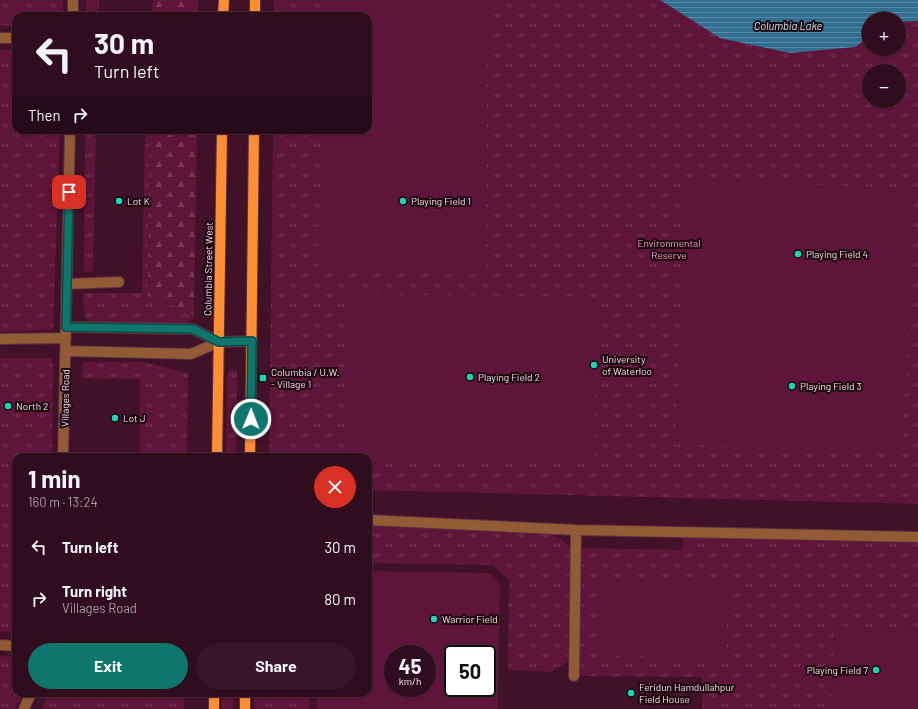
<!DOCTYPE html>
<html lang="en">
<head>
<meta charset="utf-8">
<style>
  body { margin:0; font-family:Barlow,sans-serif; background:#381626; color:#f1f3f6; height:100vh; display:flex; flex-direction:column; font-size:15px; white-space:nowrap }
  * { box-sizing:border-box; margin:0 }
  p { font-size:13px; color:#a89ca4 }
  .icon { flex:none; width:22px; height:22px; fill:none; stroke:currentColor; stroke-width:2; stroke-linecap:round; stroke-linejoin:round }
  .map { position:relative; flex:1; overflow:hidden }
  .sheet { position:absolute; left:12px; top:453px; width:360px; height:244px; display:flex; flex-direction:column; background:#300d1d; border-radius:12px; box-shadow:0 1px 3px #0004,0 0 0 1px #4b2d3b }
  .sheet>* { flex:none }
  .guide { position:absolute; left:12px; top:12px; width:360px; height:122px; border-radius:12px; box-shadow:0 1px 3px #0004,0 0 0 1px #4b2d3b; background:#300d1d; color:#f1f3f6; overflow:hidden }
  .fabs { position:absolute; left:862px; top:12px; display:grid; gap:8px }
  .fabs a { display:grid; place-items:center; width:44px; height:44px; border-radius:50%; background:#300d1d; box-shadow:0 1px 3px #0004,0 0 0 1px #4b2d3b; font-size:20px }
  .speed { position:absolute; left:384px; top:645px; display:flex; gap:8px; font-size:20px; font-weight:700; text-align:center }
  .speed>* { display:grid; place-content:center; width:52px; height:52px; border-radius:50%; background:#300d1d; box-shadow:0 1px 3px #0004,0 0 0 1px #4b2d3b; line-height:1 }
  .speed small { font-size:10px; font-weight:400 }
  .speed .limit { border:2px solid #111; border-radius:6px; background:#fff; color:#111 }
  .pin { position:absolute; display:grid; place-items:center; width:34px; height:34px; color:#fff; margin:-17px; border-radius:8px; box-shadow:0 2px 6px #0006 }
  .me { position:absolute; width:44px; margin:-22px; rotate:1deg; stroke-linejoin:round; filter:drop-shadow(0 0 3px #0008) }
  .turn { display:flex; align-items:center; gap:14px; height:84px; padding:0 16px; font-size:18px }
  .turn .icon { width:52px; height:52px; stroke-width:2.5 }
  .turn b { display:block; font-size:28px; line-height:34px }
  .then { display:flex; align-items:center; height:38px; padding:0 16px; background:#0003; gap:8px; font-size:15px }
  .round { display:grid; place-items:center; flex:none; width:42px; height:42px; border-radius:21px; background:#381626 }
  .headline { display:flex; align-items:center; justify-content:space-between; height:68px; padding:0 16px }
  h1 { font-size:24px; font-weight:700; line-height:30px }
  .action { display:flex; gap:8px; margin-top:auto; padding:8px 16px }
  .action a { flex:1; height:46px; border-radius:24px; background:#0f766e; color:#fff; font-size:16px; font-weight:700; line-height:46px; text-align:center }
  .action a+a { background:#381626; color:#f1f3f6 }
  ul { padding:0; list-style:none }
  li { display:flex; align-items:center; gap:12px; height:52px; padding:0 16px }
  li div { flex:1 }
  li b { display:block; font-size:15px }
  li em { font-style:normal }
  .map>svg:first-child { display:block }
  .grass { fill:url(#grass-tufts); fill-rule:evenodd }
  .forest { fill:url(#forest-firs) }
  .garden { fill:#5f153a; fill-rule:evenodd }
  .water { fill:url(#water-rules) }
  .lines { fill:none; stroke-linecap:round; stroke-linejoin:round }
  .minor-casing { stroke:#5b2e42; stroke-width:12 }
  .major-casing { stroke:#5b2e42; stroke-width:12 }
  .minor { stroke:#915b35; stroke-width:10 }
  .major { stroke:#fe8e32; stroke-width:10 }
  .route-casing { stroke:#0a4d48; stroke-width:10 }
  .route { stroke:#0f766e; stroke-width:7 }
  .poi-dot { fill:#1bd5b1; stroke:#1a070f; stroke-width:1.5 }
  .labels { text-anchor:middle; stroke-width:4; stroke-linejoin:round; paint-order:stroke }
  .poi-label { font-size:10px; fill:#fedee9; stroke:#1a070f; text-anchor:start }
  .park-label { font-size:10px; fill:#f2a3c2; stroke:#1a070f }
  .street-label { font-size:10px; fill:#fedee9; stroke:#1a070f }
  .water-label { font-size:11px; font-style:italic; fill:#d0e8f7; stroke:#1a070f }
</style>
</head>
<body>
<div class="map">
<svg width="918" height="709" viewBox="0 0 918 709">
  <defs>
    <pattern id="grass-tufts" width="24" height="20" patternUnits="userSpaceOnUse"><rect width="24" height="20" fill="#5f153a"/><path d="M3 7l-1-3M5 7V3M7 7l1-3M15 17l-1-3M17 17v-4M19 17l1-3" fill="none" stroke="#773756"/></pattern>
    <pattern id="forest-firs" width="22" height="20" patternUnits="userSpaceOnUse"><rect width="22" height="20" fill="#5f153a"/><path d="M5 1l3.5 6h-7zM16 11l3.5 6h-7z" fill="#773756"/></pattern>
    <pattern id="water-rules" width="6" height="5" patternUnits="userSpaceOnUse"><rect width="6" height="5" fill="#316f90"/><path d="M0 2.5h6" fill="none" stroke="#5a8aa5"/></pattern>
  </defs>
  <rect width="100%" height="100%" fill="#401127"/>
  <path class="grass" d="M0,0H63V13L61,16H16V26L0,25Z
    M86,0H99L98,16H86Z
    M274,0H918V504L368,490V457H269L273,130H368V16H274ZM869,19H899V49H869ZM869,71H899V101H869Z
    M0,50H16V130H60L53,330L0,332Z
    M85,130H96L93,271L84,272Z
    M145,130H150L148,296L194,314V318L186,325L93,323L86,319L84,311L83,293H142Z
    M0,358H53L52,457H16V631L0,632Z
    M83,362H144L188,373L187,457H140V379L81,378Z
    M231,369L236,370L237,373L236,457H226L227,372Z
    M368,523L532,530C548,534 561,535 571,549L568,661L551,672L508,670L509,580L493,565L368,563Z
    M683,536L918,541V630L835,627L831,709H702V677L577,676L581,551L585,548L682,550Z
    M0,656L16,657V693H22L21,699L14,709H0Z
    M49,693H184V709H41Z
    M222,693H233V709H222Z
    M254,693H310L309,709H254Z"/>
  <path class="forest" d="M153,0H198V16H152Z
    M150,130H197L194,314L148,296Z"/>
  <path class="garden" d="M323,0H488L485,274L319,272L321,130H368V16H323Z
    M687,179L914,189L902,454L675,444Z
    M346,294L597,297L594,464L368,461V457H344Z
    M368,571L490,573L500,583L498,709H317V693H368ZM393,654H427V688H393ZM453,654H487V688H453Z
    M599,580L728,584L726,658L597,655Z
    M835,626L918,630V709H831Z"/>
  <path class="water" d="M660,0H918V21L899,22V19H869V37L855,47L790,53L720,38Z"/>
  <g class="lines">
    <g class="minor-casing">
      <path id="minor" d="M73,16V0
        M0,38H16
        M67,284L119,282
        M66,327L193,329L219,342
        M0,339L66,338
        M66,351L191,354L219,342L252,341
        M63,457L70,130
        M368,520L576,530L918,537
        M0,645L16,646
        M574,676L576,530
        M24,709L31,693"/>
    </g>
    <g class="major-casing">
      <path id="major" d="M223,16L224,0
        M255,16V0
        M217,457L222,130
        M250,457L254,130
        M214,709V693
        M245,709V693"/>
    </g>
    <use href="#minor" class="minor"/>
    <use href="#major" class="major"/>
  </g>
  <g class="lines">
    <g class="route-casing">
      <path id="route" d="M69,192L66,327L193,329L219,342L252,341L251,419"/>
    </g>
    <use href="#route" class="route"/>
  </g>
  <g class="poi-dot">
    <circle cx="119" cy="201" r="4"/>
    <circle cx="403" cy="201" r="4"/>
    <circle cx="798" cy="254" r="4"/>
    <circle cx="594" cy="365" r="4"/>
    <circle cx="470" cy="377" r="4"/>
    <rect x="259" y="374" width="8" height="8" rx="2"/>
    <circle cx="792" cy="386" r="4"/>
    <circle cx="8" cy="406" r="4"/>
    <circle cx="115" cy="418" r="4"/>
    <circle cx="434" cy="619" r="4"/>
    <circle cx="876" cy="670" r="4"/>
    <circle cx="631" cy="693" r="4"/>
  </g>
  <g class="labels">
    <g class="poi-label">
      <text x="127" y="205">Lot K</text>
      <text x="411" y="205">Playing Field 1</text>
      <text x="806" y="258">Playing Field 4</text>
      <text x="602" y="363">University<tspan x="602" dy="12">of Waterloo</tspan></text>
      <text x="271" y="376">Columbia / U.W.<tspan x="271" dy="12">- Village 1</tspan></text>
      <text x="478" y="381">Playing Field 2</text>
      <text x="800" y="390">Playing Field 3</text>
      <text x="16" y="410">North 2</text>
      <text x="123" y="422">Lot J</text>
      <text x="442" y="623">Warrior Field</text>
      <text x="868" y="674" text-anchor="end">Playing Field 7</text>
      <text x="639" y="691">Feridun Hamdullahpur<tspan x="639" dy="12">Field House</tspan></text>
    </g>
    <g class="park-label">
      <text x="669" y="247">Environmental<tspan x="669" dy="12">Reserve</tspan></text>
    </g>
    <g class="street-label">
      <text transform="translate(208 269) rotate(-89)" y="4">Columbia Street West</text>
      <text transform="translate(65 398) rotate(-89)" y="4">Villages Road</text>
    </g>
    <g class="water-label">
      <text x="788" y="30">Columbia Lake</text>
    </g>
  </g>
</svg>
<div class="fabs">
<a>+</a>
<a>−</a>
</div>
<div class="speed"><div>45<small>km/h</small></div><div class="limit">50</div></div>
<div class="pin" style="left:69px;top:192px;background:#d93025"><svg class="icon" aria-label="arrive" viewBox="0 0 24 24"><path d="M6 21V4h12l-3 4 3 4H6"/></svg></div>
<svg class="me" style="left:251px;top:419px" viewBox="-20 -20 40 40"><circle r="17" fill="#0f766e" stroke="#fff" stroke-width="3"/><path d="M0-11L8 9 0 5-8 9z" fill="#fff"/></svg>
<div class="guide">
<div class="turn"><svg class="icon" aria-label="left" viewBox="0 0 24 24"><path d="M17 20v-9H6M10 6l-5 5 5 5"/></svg><div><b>30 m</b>Turn left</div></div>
<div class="then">Then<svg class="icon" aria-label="right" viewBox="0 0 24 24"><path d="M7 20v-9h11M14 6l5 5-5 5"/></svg></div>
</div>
<section class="sheet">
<div class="headline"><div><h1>1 min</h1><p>160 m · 13:24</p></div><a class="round" style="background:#d93025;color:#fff"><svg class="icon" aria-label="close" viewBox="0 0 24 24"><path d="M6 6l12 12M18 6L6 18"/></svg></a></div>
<ul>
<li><svg class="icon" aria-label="left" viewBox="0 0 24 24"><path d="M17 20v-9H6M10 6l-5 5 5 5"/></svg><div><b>Turn left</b></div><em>30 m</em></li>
<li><svg class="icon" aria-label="right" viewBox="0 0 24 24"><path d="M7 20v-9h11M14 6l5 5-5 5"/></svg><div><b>Turn right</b><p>Villages Road</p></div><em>80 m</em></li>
</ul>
<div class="action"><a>Exit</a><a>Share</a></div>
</section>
</div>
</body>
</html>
